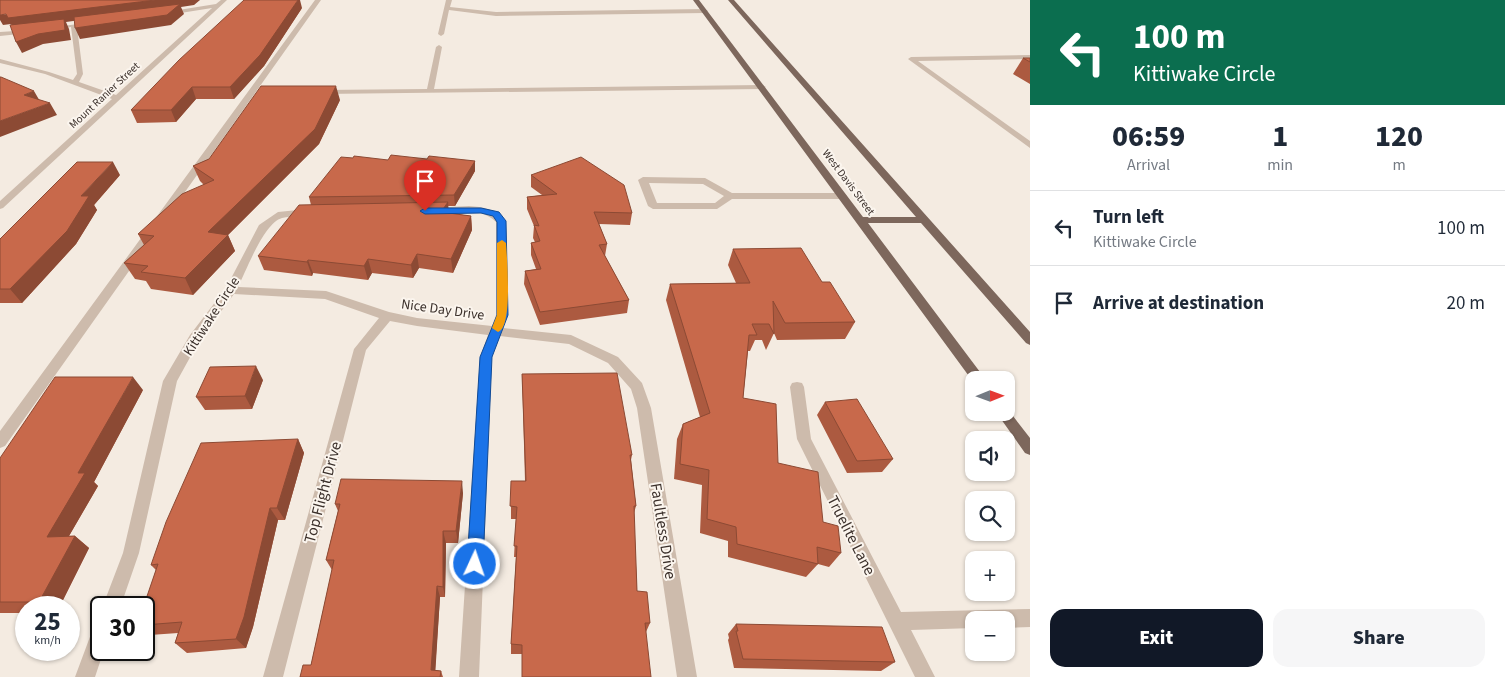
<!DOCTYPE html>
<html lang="en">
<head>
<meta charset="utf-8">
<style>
  body { margin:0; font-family:"Source Sans 3",sans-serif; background:#f6f6f7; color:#1f2937; height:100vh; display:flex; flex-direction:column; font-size:19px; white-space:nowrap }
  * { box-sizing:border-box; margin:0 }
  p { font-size:16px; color:#747a83 }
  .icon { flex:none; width:28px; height:28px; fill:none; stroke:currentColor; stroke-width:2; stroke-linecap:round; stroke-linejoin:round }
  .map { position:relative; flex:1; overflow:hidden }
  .details { display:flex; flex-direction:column; background:#fff; width:475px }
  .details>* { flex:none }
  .top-card { background:#0b6e4f; color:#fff; overflow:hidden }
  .needle { width:32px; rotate:89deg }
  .tools { position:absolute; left:965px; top:371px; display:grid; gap:10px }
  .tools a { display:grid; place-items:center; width:50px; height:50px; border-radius:10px; background:#fff; box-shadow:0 1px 4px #0004; font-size:25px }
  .speed { position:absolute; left:15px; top:596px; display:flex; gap:10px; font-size:25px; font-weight:700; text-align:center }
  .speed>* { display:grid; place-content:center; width:65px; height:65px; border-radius:50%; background:#fff; box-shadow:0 1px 4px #0004; line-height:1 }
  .speed small { font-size:12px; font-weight:400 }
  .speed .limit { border:2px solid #111; border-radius:8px; background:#fff; color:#111 }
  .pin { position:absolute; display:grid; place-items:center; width:42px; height:42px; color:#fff; margin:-51px -21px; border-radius:50% 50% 50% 0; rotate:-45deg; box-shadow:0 0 5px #0007 }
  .pin .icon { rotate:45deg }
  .me { position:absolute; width:55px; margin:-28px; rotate:3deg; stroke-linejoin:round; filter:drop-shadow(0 0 4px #0008) }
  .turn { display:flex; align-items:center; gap:18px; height:105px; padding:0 20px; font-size:22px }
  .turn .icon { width:65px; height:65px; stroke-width:2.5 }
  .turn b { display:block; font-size:35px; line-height:42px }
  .eta { display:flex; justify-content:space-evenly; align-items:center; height:85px; text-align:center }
  .eta b { font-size:30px; font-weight:800; line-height:35px }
  .action { display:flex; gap:10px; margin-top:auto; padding:10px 20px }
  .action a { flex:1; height:58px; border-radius:15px; background:#111827; color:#fff; font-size:20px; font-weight:800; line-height:58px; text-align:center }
  .action a+a { background:#f6f6f7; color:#1f2937 }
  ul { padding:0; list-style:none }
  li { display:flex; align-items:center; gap:15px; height:75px; padding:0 20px; border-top:1px solid #e0e1e3 }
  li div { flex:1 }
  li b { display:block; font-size:19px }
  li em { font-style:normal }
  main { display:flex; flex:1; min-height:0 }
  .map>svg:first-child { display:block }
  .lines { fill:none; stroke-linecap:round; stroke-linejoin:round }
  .minor { fill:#cdbbac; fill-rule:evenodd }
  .major { fill:#7d675c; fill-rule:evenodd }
  .wall { fill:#ac5a40 }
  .shaded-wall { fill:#8c4a34 }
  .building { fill:#c8694b; stroke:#8c4a34 }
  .route { fill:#1a73e8; stroke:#114b97 }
  .slow { fill:#f59e0b }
  .labels { text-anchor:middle; stroke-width:4; stroke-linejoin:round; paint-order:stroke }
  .far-street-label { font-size:11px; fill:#3b302b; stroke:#fbf5ee }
  .street-label { font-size:14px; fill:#3b302b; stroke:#fbf5ee }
  .near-street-label { font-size:16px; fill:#3b302b; stroke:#fbf5ee }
</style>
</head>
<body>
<main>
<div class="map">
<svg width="1030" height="677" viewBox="0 0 1030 677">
  <rect width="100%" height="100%" fill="#f4ebe1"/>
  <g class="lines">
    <path class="minor" d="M221,0H227L3,208L0,209V201L112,99L45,74L0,63V59L49,72L73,80L77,74L71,27L51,30L48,28L93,22V24L77,27L83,74L79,82L116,95L212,8L168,15L166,12L216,4Z
      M315,0H321L5,446L0,448V431Z
      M446,0H452L450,7L496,12L705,9L708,11L705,13L496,16L449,10L444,34L441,36L438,34Z
      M31,30L29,33L0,36V32Z
      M439,45L442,47L434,89L762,85L766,87L762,89L322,94L318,92L322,90L427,89L436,47Z
      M1030,55V59L918,61L1030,141V148L908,59L911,57Z
      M643,177L705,178L732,193H842L847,196L842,199H732L717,209H653L648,206L638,180ZM649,183L703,184L724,196L715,203H657Z
      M469,206C483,207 497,209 506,221L508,315L503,328L571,335L618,357L642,383L651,408L697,677H677L637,408L631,389L608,363L569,344L500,336L492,357L479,677H459L480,357L488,335L417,326L390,321L366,350L283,677H263L354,349L379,318L325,299L234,294L199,341L177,381L139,553L120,608H102L123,553L163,381L190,335L226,288L259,225L278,212L308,209L313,212C305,219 292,215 282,218C264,223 247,269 238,287L326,291L389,312L417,318L492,326L496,315V222C480,206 452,213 431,214L426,211L431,208Z
      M797,382L802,383L804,387L811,439L901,612L1030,609V627L1006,628V620H974V628L911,630L935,677H915L797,439L790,387L792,383Z
      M101,624V650H104L95,677H75L94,626Z"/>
    <path class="major" d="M693,0H699L863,217H916L728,0H734L1030,332V345L1026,343L921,223H868L986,380H974V383Z
      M1006,407L1030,438V455L1025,453L996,412H1006Z"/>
  </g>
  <path class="wall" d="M302,8L264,66L234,99H196L176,122L137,123L131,110Z
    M1023,58H1030V84L1013,74Z
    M340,100L319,144L228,235L235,251L193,295L151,289L146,281L135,279L124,263L144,245L138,234L204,185L200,181L193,166L209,159Z
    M427,159L475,161V171L455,206H448L449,213L471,216L472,230L453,273L419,268L413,278L372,273L368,280L313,273L312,276L264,270L258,256L311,205L309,197L388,160Z
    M120,175L94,205L97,210L76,244L22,303H0V239Z
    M531,175L632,213L630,225L599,224L607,244L605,256L629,300L627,313L540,325L524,284L525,271L536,269L531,255V243L535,242L533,238L534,226L527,209V197L542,195L531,187Z
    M733,249L822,282L855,322L845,339L777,340L774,333L766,350L762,340H755L750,351H748L743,398L778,463L823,522L841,553L829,567L818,564L806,577L728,557V541L700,533L702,485L674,479L677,439L683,424L700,417L666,300L670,284L736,283L728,265Z
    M522,374L632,455L631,460L636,506L634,513L637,591L650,623L646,632L522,654H511V644L516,557H514L516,519H511V481H525Z
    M263,380L252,409L205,410L196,397Z
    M143,390L94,482L98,486L69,536H75L89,548L59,608H26V613H0V458Z
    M825,402L893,459L882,472L847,473L817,415Z
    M298,439L304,453L285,520H278L253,627L246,648L187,653L175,643L178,633L150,635L144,631V608L156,570L151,565Z
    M463,493L458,543H446L445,597H440L435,670L441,671L443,677H300L311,665L332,570L326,560L338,511L335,504Z
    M736,624L895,662L881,671L734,668L728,640L729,638L728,634Z"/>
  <path class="shaded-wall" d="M155,0H200L194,5L181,7L184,14L171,25L80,39L75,28L176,7L66,22L69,29L71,40L43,44L22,53L16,42L13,28L11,24L3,25L0,20V15Z
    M298,0H300L302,8L264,66L234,99L230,87Z
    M336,86L340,100L319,144L228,235L235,251L193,295L185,278L208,232Z
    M192,87L196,99L176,122L171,110Z
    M34,91L41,103L24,95Z
    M50,103L57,115L0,137V121Z
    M475,161V171L455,206L454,195Z
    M113,162L120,175L94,205L97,210L76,244L22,303L10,289L81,196Z
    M448,202L449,216L441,212Z
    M471,216L472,230L453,273L451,259Z
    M417,254L419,268L413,278L411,265Z
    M368,259L372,273L368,280L364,266Z
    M308,260L313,273L312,276L307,262Z
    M256,366L263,380L252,409L245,396Z
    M133,377L143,390L94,482L98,486L62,548L47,537L78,473Z
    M298,439L304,453L285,520L277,508Z
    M462,481L463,493L458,543L456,531Z
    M270,508L278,520L253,627L246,648L236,639Z
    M443,531L446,543L445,597L443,587Z
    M75,536L89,548L59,608H48L39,602Z
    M437,586L440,597L435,677L431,670Z"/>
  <path class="building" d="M0,0H155L8,18L6,14L0,15Z
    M244,0H298L260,55L230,87H192L171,110H131L179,60Z
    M180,4L167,15L75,28L74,17Z
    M64,19L65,30L38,34L16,42L10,25Z
    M1023,58H1030V62Z
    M0,77H1L34,91L24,95L50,103L0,121Z
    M261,86H336L315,129L208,232L228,235L185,278L141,272L148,266L124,263L154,236L138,234L182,194L214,180L193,166L209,159Z
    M391,155L427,159L429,156L475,161L454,195L309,197L341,157L353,158L354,156L388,160Z
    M581,157L624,185L632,213L594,212L607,244L599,245L629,300L540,312L525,271L541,269L531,243L540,241L534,225L539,226L527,197L557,194L531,175Z
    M77,162H113L81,196H89L67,231L10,289H0V239Z
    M448,202L441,212L471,216L451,259L417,254L411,265L368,259L364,266L308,260L307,262L258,256L299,205Z
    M801,248L822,282H830L855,322L785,323L773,301L774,334L769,324H752L757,335H749L743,398L776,404L778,463L818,472L823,522L838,526L841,553L817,547L818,564L737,544L736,527L707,519L709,470L680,464L683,424L710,413L670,284L750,283L733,249Z
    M256,366L245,396L196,397L210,367Z
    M617,373L632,455H630L636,506H634L637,591L647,592L650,623H645L651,677H522V645L511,644L517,546H514L517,507L510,506L511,481H526L522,374Z
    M55,377H133L78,473H85L47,537L75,536L39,602H0V458Z
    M857,399L893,459L857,461L825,402Z
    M298,439L277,508H270L244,617L236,639L175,643L182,622L144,625V608H143L158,564L151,565L166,522L201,443Z
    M341,479L462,481L456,531H443V587L437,586L431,670L441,671L440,677H300L303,665H311L334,560H326L340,504H335Z
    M736,624L882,627L895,662L743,659L736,631H738Z"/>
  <path class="route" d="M481,208L499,212L506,221L508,315L492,357L483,564L481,570L475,572L470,570L467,564L480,357L497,315V222L493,216L481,213L425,214L420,211L425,208Z"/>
  <path class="slow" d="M502,240L506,243C507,259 513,328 498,332L492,328L497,315V243Z"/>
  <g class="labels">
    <g class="far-street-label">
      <text transform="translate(104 95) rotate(-43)" y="4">Mount Ranier Street</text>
      <text transform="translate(849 182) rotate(53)" y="4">West Davis Street</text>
    </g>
    <g class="street-label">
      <text transform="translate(443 309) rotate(8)" y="5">Nice Day Drive</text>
      <text transform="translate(211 316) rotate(-57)" y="5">Kittiwake Circle</text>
    </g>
    <g class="near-street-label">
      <text transform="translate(322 492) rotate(-75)" y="6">Top Flight Drive</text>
      <text transform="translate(664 531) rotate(81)" y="6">Faultless Drive</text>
      <text transform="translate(852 535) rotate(63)" y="6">Truelite Lane</text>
    </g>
  </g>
</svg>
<div class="tools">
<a><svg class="needle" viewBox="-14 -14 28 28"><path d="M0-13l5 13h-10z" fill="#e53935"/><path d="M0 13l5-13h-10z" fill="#747a83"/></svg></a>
<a><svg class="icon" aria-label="sound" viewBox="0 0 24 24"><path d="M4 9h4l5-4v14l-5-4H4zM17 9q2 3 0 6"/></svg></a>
<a><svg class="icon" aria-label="search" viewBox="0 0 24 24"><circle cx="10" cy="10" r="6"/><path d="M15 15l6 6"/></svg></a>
<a>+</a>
<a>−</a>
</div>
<div class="speed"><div>25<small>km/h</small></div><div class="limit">30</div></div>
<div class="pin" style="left:425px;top:211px;background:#d93025"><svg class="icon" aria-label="arrive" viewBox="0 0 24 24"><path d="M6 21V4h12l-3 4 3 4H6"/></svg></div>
<svg class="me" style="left:475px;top:564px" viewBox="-20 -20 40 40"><circle r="17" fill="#1a73e8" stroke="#fff" stroke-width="3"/><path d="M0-11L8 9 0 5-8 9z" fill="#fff"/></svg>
</div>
<section class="details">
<div class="top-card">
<div class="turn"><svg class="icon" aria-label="left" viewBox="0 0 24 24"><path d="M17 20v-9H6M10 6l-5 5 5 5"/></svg><div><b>100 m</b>Kittiwake Circle</div></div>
</div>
<div class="eta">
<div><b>06:59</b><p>Arrival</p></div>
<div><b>1</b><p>min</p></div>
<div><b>120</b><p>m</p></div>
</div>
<ul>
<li><svg class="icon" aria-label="left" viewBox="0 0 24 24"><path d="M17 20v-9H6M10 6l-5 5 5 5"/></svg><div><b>Turn left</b><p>Kittiwake Circle</p></div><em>100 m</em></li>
<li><svg class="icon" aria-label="arrive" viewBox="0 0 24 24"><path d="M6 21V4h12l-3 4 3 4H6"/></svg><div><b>Arrive at destination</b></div><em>20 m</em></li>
</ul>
<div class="action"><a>Exit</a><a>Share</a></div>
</section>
</main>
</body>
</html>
